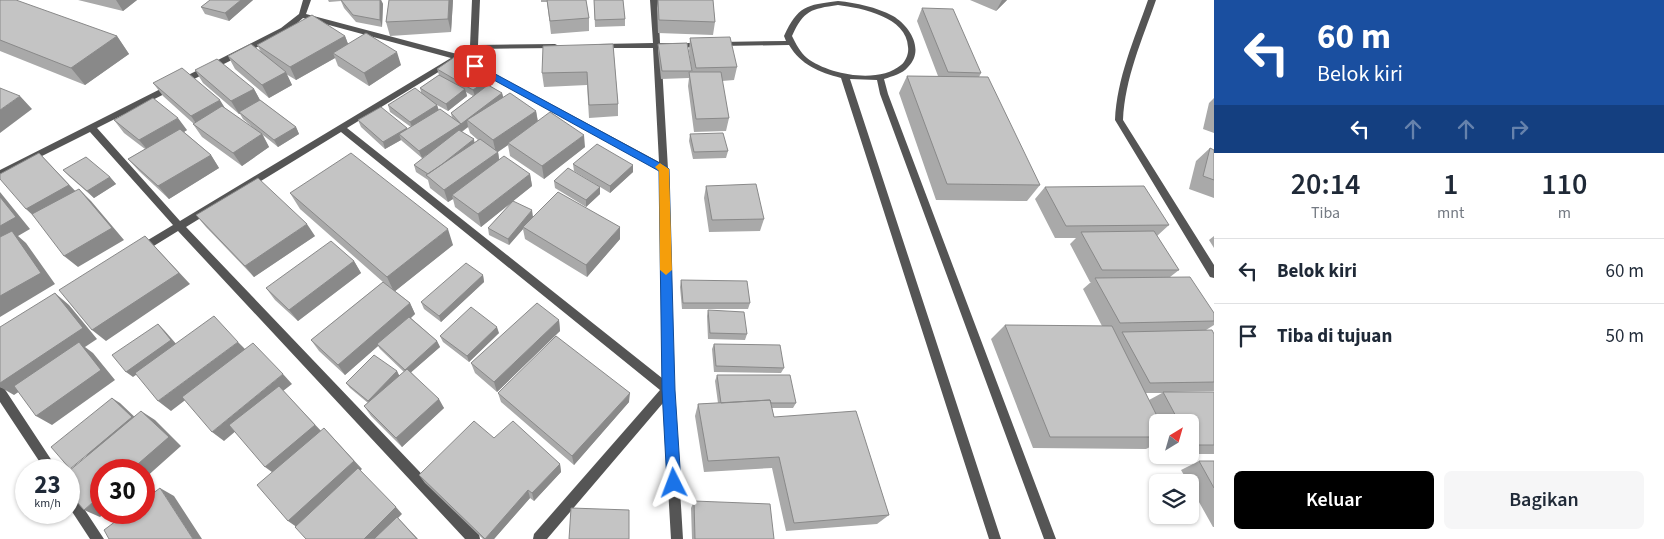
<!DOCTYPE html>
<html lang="id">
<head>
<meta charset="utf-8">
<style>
  body { margin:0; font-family:"Source Sans 3",sans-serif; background:#f6f6f7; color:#1f2937; height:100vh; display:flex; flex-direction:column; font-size:19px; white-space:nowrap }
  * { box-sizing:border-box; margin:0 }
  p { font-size:16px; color:#747a83 }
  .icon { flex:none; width:28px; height:28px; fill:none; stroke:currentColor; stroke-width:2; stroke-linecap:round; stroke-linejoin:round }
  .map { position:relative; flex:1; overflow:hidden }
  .drawer { display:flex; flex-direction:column; background:#fff; width:450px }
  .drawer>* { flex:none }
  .top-card { background:#1a4fa0; color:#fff; overflow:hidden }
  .needle { width:32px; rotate:37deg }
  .fabs { position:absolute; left:1149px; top:414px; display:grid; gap:10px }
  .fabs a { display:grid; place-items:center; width:50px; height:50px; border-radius:8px; background:#fff; box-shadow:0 1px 4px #0004; font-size:25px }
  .speed { position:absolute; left:15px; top:459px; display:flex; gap:10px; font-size:25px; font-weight:700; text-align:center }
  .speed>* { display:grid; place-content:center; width:65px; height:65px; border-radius:50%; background:#fff; box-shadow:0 1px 4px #0004; line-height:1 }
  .speed small { font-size:12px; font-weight:400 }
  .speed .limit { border:8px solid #d22; background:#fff; color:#111 }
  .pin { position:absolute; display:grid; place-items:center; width:42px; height:42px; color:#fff; margin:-21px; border-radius:10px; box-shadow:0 2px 8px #0006 }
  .me { position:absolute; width:55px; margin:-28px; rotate:357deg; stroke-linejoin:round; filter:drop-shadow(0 0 4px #0008) }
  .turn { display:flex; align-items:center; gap:18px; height:105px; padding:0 20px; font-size:22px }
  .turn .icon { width:65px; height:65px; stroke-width:2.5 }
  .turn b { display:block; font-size:35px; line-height:42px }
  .lanes { display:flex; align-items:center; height:48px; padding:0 20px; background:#0003; justify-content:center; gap:25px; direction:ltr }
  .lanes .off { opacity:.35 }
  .eta { display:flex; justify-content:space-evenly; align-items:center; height:85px; text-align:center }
  .eta b { font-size:30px; font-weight:600; line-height:35px }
  .primary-button { display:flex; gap:10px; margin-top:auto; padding:10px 20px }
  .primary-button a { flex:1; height:58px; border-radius:8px; background:#000; color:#fff; font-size:20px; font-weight:600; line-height:58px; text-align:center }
  .primary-button a+a { background:#f6f6f7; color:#1f2937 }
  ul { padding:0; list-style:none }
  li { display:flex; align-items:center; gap:15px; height:65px; padding:0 20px; border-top:1px solid #e0e1e3 }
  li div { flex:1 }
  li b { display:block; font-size:19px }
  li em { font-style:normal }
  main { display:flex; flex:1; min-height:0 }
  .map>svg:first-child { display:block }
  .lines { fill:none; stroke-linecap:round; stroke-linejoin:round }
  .street { fill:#555; fill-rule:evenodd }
  .wall { fill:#a9a9a9; fill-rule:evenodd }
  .shaded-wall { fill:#898989 }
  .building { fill:#c4c4c4; stroke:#898989 }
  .route { fill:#1a73e8; stroke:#114b97 }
  .slow { fill:#f59e0b }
</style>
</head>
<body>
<main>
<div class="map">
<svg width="1214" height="539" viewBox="0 0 1214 539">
  <rect width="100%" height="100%" fill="#fff"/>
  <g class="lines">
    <path class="street" d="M303,0H311L306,14L457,54L470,46L472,0H480L478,45L555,44L559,46L555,48L476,49L463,57L659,162L653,48H600L596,46L600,44L653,43L650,0H658L660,43H706V47H703L661,48L668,169L674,389L683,539H671L663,403L547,539H533L534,534L660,390L341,132L186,227L479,534L480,539H465L178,231L144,252H138L136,249L138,246L173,225L90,132L0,177V170L281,28L299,14ZM303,18L451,58L180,221L97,128L287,32ZM458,60L660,171L662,378L347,128Z
      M1148,0H1156C1142,40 1125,78 1123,120L1214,265V278L1210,277L1115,120C1117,78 1134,40 1148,0Z
      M838,1C857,3 876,7 893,16C910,26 925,50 908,67C902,74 893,76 884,79L888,94L1056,539H1044L880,94L877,80L850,79L1001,539H989L841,78C819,72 801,65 789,45L720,46L716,44L720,42L786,41L784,36C798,6 806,5 838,1ZM838,5C862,8 907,17 908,47C909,53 906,61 901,65C879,84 829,75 807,58C800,52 796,44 792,36C804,10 811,9 838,5Z
      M0,387L4,388L58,470H45L0,402Z
      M69,490L73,492L104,539H90L69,507Z"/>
  </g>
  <path class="wall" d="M0,0L117,36L129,54L85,85L0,51Z
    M78,0H137L123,11Z
    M210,0H253L229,21L205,14L201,7Z
    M328,0H381L383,4L382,27L356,22L344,8L341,1L329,2Z
    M389,0H453L451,32L390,36L386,22Z
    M541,0H586L589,18V31L551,34L547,2H541Z
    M588,0H624H623L625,19V26L595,27L594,0Z
    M658,0H713L715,22L713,35L658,33L657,8Z
    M970,0H1007L996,11Z
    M922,8L981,73L979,77L1040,185L1027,201L936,200L899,93L907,76H938L917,21Z
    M345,36L348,44L401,65L369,86L338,66L335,58L296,80L286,74L292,85L269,98L235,69L228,56L261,52L257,45Z
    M690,38L737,67L734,80L722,81L729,118L726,131L694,132L688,86L689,78L661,79L658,51V44L692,71L691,72H692L689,51Z
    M613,44L618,104V116L589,118L587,85L544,87L542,73Z
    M437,69L492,77L493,84L490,86L502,93L503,97L536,111L538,121L585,147L544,179L510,156L508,145L498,152L499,159L530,174L532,186L513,201L533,217L620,239L587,277L525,239L523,229L509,245L489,235L488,228L512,202L481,227L455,207L453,199L448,202L430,188L428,180L416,172L414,165L428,154L422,158L402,141L401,140L385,149L361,127L358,120L407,129L411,127L390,112L388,105L421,92L420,88L439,75ZM466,92L473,96L451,113L452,118L439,110L437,105L448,111L467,96ZM468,127L470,133L478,140L474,143V139L462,132Z
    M195,70L254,89L260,100L296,127L299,134L278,147L263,135L269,147L242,166L202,137L193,124H194L163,96L153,83L226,109L256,130L243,119L240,114H239L203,83Z
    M1214,98V133L1203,129L1209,103Z
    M114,120L187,130L184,132L211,155L219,168L169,199L139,171L128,159L145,149L124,133Z
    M690,134L728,151L726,158L693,159L689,141Z
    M1210,148L1214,150V198L1189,189L1196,161Z
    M573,164L633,165V172L610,193L574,171Z
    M63,170L110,177L116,184L94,198L70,177Z
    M554,181L600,187V194L586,207L555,188Z
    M706,186L764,219L760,231L709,232L704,198Z
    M1045,187L1169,225L1157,236L1179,270L1170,277L1214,313V325L1206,330L1214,334V391L1170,392H1214V454H1190V422H1158V443L1146,449L1033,448L991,339L1005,325L1102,326L1083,289L1091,282H1090L1070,244L1076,238H1055L1035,199ZM1146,393H1162L1149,400Z
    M290,193L453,245L395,291L410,303L415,314L411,318L437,341L440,347L411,372L444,408L402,447L371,416L364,406L368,403L350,388L346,383L397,371L399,376L404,372L380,349L378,346L345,375L319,351L311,340L383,282L300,209Z
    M196,215L315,236L254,277L206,227Z
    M1214,236V248L1209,240Z
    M354,261L361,273L298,321L275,300L266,288Z
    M483,275L484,282L441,322L424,309L421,302Z
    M681,280L750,303L748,309H682L680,287Z
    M708,310L747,334L745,340L708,339L707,316Z
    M559,320L560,331L497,392L475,373L471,363Z
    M499,333L469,362L443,342L440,336Z
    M714,344L784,368L781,373L714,372L712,349Z
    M717,375L796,403L793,408H772L774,417L889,515L877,524L786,531L772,468L704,472L695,416L698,404L718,403L715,381Z
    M498,393L629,402L574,465L501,402Z
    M494,438L560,464L561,472L534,501L530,498L494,539H483L425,483L419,475Z
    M1199,461H1214V527H1213L1190,486V482H1188L1181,470Z
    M694,501L774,539H692L691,508Z"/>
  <path class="shaded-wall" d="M116,0H137L123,11Z
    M241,0H253L229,21L225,13Z
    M380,0H381L383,4L382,27L380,20Z
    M449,0H453L451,32L448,19Z
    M1002,0H1007L996,11Z
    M117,36L129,54L85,85L71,68Z
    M345,36L350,49L333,53L335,58L296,80L290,67Z
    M397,52L401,65L369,86L364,73Z
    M286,72L292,85L269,98L262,85Z
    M492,77L493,84L475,97L473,90Z
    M254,89L261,102L239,112L240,114H239L231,101Z
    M465,89L467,96L448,111L446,104Z
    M502,93L504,100L467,120L468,127L422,158L419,151Z
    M20,96L32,109L0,133V110Z
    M220,100L228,113L200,129L191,116Z
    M437,105L439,112L413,129L410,122Z
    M536,111L538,124L508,143V145L496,153L493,140Z
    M178,118L187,130L150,153L139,140Z
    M296,127L299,134L278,147L274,140Z
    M407,128L409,135L399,134L401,140L385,149L383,142Z
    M262,134L269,147L242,166L233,153Z
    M584,135L585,147L544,179L542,166Z
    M474,139L475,146L429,175Z
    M498,152L500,165L452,195L453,199L448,202L444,190Z
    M39,153L81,197L39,221L26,209Z
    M211,155L219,168L169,199L158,186Z
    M633,165V172L610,193V186Z
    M530,174L532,186L481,227L478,214Z
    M110,177L116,184L94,198L87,191Z
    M600,187V194L586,207V200Z
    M79,189L91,201L124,240L78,267L64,256Z
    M0,192L30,229L18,236L26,243L55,284L0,317Z
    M532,210L533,217L523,227V229L509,245L508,239Z
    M307,224L315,236L254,277L245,266Z
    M620,227V239L587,277L586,265Z
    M448,229L453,245L394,292L387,277Z
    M145,236L190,284L106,341L92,330Z
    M354,261L361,273L298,321L289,310Z
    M483,275L484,282L441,322L439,316Z
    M55,293L69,305L97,339L85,347L93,353L115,380L52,425L36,416L84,348L14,395L0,387V383Z
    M410,303L415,314L379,346L377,344L378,346L345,375L338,365Z
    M559,320L560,331L497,392L494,382Z
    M158,324L164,330L178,346L133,377L126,372Z
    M497,327L499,333L469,362L467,356Z
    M437,341L440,347L408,375L405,370Z
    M238,342L248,352L171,411L158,401Z
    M397,371L400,377L372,406L368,401Z
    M283,374L292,384L283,391L324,434L276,475L265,467L283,391L224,441L212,432Z
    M630,393L629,402L574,465L572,456Z
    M112,398L120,403L140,422L79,473Z
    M439,399L444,408L402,447L396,438Z
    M141,411L155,420L181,446L144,479V470H131Z
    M324,428L362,469L298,528L288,521Z
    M560,464L561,472L534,501L532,493Z
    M160,488L174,496L202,539H193Z
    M528,490L530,498L494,539H485Z
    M101,495V512H106L100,517L84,510Z
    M396,507L402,514L398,518L418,539H364Z"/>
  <path class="building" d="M0,0H16L117,36L71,68L0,40Z
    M210,0H241L225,13L201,7Z
    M341,0H380V20L353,15Z
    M389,0H449L448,19L386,22Z
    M547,0H586L589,18L550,21Z
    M594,0H623L625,19L595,20Z
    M658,0H713L715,22L659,20Z
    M922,8L953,9L981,73L948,72Z
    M312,15L345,36L290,67L257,45Z
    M366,33L397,52L364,73L333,53Z
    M730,37L737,67L696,68L690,38Z
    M687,43L692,71H662L658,44Z
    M251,44L286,72L262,85L228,56Z
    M613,44L618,104L589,105L587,72L542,73L543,46Z
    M456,56L492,77L473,90L437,69Z
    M217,59L254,89L231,101L195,70Z
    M182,68L220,100L191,116L153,83Z
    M689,72H721L729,118L696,119Z
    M439,75L465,89L446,104L420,88Z
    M907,76L988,77L1040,185L947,184Z
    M488,85L502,93L461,124L419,151L399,134L440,109L461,124L451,113Z
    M0,88L20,96L0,110Z
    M415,88L437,105L410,122L388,105Z
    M510,93L536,111L493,140L467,120Z
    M153,98L178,118L139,140L114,120Z
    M260,100L296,127L274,140L239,112Z
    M222,106L262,134L233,153L193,124Z
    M381,107L407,128L383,142L358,120Z
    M550,112L584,135L542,166L508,143Z
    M180,129L211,155L158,186L128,159Z
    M459,130L474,139L441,165L428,174L414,165Z
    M723,133L728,151L694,152L690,134Z
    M480,139L498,152L444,190L426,175Z
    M597,144L633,165L610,186L573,164Z
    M1210,148L1214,150V180L1203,176Z
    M39,153L69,185L26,209L0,179V174Z
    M351,153L448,229L387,277L290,193Z
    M504,156L530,174L478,214L452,195Z
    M86,157L110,177L87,191L63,170Z
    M568,168L600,187L586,200L554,181Z
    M258,178L307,224L245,266L196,215Z
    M756,184L764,219L712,220L706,186Z
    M1144,186L1169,225L1066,226L1045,187Z
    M79,189L112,228L64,256L32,214Z
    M558,192L620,227L586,265L523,227Z
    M0,197L16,217L0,226Z
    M513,201L532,210L508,239L488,228Z
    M12,231L41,273L0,296V237Z
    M1154,231L1179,270H1102L1081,232Z
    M145,236L179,273L92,330L59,290Z
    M331,241L354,261L289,310L266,288Z
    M466,263L483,275L439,316L421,302Z
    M1190,277L1214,313V321L1120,323L1095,278Z
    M681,280L747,281L750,303H683Z
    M383,282L410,303L338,365L311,340Z
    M55,293L83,328L0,383V327Z
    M537,303L559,320L494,382L471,363Z
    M471,307L497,327L467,356L440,336Z
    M708,310L744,312L747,334L710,333Z
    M214,316L238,342L158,401L135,373Z
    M409,317L437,341L405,370L377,344Z
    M158,324L171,340L126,372L112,355Z
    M1005,325L1112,326L1160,422H1158V437H1050Z
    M1212,330L1214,334V382L1150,383L1122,332Z
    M556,336L630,393L572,456L498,393Z
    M79,342L101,370L36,416L14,386Z
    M253,343L283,374L212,432L182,397Z
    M714,344L780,345L784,368L716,366Z
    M374,355L397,371L368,401L346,383Z
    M407,369L439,399L396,438L364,406Z
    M717,375H790L796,403H771L770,400L721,403Z
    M279,386L315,425L265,467L229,425Z
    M1163,392H1214V445H1191L1190,443V422H1179Z
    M112,398L132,417L70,469L51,447Z
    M770,400L774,417L856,411L889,515L794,523L779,457L708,461L698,404Z
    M141,411L169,437L131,470H101V495L84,510L69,493V471Z
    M474,421L494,438L513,421L560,464L532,493L528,490L485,539L419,475Z
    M324,428L354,461L288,521L257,485Z
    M1199,461H1214V488Z
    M358,468L396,507L364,539H306L295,527Z
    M160,488L193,539H109L104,530L128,512H144V500Z
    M694,501L770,504L774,539H695Z
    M571,508L629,510V539H569Z
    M397,517L417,539H374Z"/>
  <path class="route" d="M475,63L667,167L669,169L675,390L681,483L679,488L674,490L669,488L667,483L662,390L659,171L472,68L470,66Z"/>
  <path class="slow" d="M660,163L669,169L672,270L666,275L660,270L659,171L655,167Z"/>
</svg>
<div class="fabs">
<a><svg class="needle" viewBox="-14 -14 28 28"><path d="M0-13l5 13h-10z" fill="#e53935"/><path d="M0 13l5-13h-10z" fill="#747a83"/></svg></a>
<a><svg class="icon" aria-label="layers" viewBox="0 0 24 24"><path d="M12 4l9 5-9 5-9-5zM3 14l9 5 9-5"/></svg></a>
</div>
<div class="speed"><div>23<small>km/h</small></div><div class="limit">30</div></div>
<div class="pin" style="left:475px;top:66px;background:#d93025"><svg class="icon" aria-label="arrive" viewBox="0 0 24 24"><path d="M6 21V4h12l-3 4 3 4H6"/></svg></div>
<svg class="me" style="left:674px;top:483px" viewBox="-20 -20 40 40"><path d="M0-17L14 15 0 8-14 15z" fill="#1a73e8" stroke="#fff" stroke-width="4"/></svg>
</div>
<section class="drawer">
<div class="top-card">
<div class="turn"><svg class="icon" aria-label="left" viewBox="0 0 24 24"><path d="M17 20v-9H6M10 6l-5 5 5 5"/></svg><div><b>60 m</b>Belok kiri</div></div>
<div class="lanes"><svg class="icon" aria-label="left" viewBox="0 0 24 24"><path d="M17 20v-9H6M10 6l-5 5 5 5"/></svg><svg class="icon off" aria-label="ahead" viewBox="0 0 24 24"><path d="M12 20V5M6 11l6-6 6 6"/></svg><svg class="icon off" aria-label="ahead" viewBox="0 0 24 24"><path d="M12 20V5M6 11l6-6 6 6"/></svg><svg class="icon off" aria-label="right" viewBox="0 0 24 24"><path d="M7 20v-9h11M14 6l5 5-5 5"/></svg></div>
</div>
<div class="eta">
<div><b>20:14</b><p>Tiba</p></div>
<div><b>1</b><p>mnt</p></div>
<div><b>110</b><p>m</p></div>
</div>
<ul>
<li><svg class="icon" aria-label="left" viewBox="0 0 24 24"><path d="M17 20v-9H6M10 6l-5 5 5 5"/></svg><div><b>Belok kiri</b></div><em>60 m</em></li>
<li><svg class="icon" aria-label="arrive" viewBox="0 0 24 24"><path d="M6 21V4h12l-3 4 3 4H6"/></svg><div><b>Tiba di tujuan</b></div><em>50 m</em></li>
</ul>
<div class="primary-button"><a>Keluar</a><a>Bagikan</a></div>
</section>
</main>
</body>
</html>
